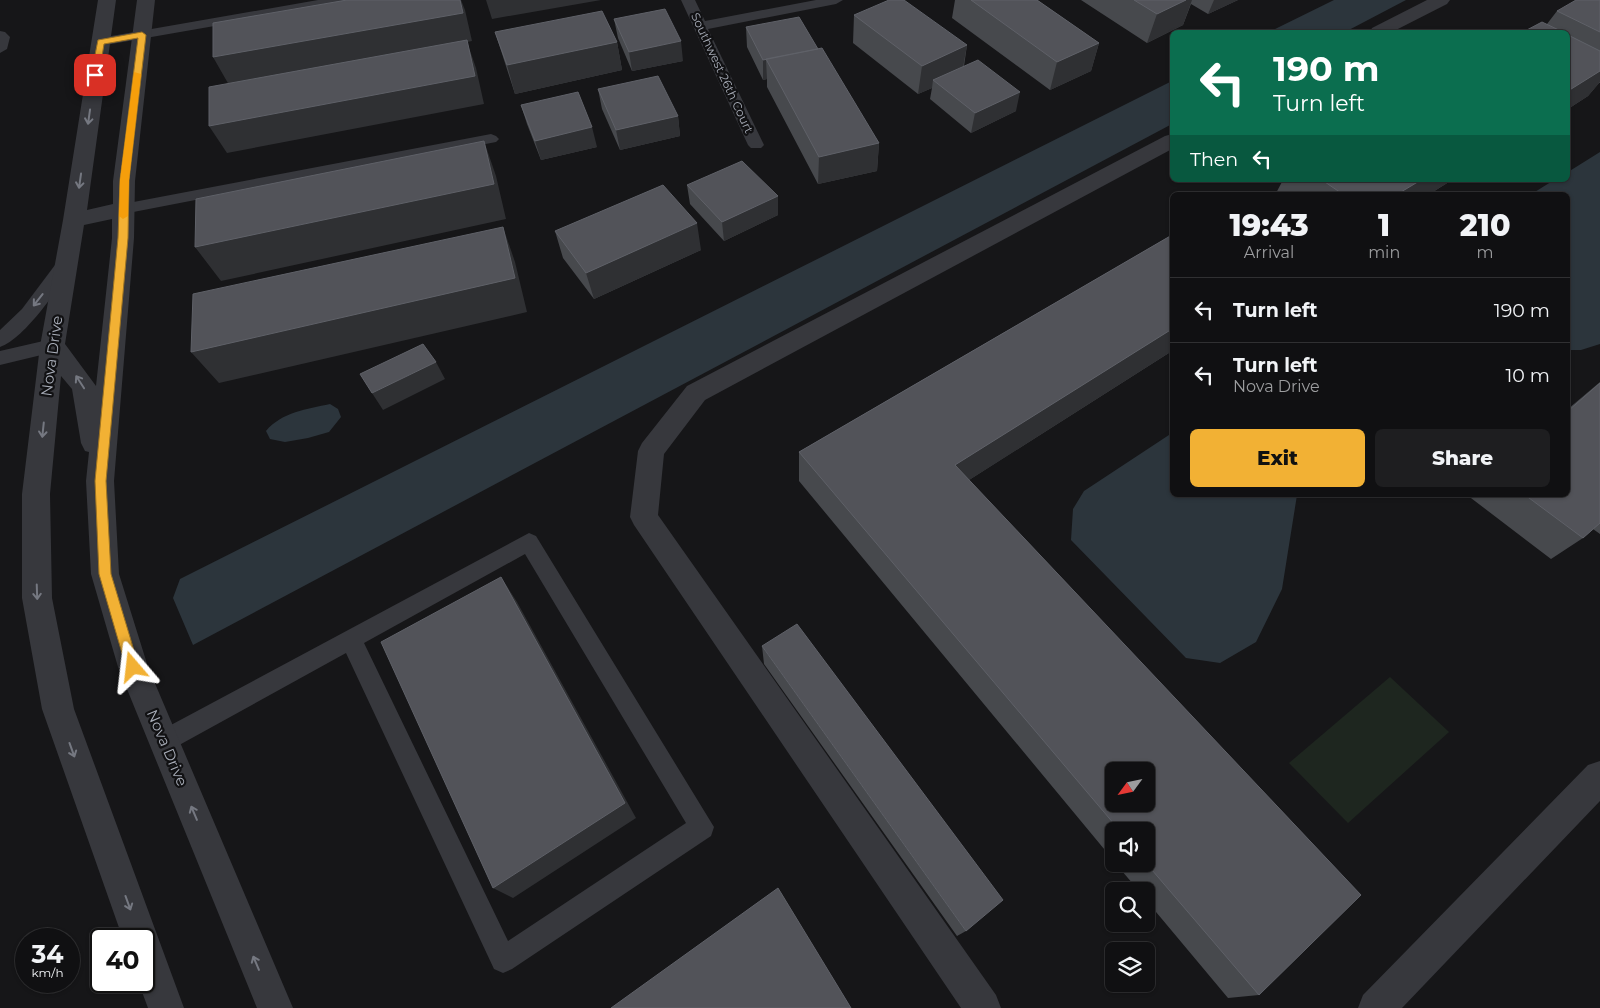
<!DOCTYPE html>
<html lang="en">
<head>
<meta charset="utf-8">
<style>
  body { margin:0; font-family:Montserrat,sans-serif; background:#1e1e20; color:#f1f3f6; height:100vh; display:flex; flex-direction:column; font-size:19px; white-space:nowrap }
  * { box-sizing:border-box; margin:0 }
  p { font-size:16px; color:#9c9d9f }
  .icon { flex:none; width:28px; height:28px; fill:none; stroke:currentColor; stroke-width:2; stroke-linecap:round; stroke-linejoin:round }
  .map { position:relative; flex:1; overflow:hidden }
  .panel { position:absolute; left:1170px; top:192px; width:400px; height:305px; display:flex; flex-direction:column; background:#101012; border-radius:8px; box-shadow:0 1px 4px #0004,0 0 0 1px #303032 }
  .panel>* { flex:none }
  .top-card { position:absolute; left:1170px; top:30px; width:400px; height:152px; border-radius:8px; box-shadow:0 1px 4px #0004,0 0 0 1px #303032; background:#0b6e4f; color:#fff; overflow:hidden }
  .needle { width:32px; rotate:237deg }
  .controls { position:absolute; left:1105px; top:762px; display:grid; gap:10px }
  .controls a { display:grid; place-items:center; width:50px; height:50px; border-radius:8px; background:#101012; box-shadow:0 1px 4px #0004,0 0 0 1px #303032; font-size:25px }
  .speed { position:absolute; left:15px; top:928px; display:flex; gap:10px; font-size:25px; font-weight:700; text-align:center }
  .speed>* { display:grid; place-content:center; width:65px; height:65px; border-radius:50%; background:#101012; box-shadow:0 1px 4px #0004,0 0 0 1px #303032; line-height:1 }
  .speed small { font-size:12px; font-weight:400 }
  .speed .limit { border:2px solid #111; border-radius:8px; background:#fff; color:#111 }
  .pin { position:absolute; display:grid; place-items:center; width:42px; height:42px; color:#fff; margin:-21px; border-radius:10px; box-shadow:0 2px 8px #0006 }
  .me { position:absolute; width:55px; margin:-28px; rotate:343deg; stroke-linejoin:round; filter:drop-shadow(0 0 4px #0008) }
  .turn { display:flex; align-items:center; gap:18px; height:105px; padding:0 20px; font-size:22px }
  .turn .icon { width:65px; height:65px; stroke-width:2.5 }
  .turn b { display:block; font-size:35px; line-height:42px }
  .then { display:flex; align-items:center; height:48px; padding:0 20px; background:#0003; gap:10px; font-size:19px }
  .eta { display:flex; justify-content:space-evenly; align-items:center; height:85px; text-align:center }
  .eta b { font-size:30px; font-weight:800; line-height:35px }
  .primary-button { display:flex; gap:10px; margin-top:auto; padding:10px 20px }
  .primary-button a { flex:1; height:58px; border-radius:8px; background:#f2b134; color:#111; font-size:20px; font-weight:800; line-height:58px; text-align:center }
  .primary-button a+a { background:#1e1e20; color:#f1f3f6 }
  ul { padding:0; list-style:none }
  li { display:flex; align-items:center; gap:15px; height:65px; padding:0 20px; border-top:1px solid #303032 }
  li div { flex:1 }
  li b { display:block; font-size:19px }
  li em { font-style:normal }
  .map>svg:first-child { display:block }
  .green { fill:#1e261f }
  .water { fill:#2c353c }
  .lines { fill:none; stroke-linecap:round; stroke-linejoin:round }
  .service { fill:#37383d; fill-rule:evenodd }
  .minor { fill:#37383d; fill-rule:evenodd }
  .tertiary { fill:#37383d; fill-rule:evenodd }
  .wall { fill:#47494d }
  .shaded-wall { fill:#2f3033 }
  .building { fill:#525359; stroke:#5f6168; fill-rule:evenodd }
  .oneway { stroke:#757881 }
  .route { fill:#f2b134; stroke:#9d7322 }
  .slow { fill:#f59e0b }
  .labels { text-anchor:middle; stroke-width:4.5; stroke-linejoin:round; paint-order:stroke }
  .far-street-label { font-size:12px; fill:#a8adb8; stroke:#111113 }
  .street-label { font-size:15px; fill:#a8adb8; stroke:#111113 }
</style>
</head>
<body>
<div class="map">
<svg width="1600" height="1008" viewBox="0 0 1600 1008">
  <rect width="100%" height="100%" fill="#161618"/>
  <path class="green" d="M1390,677L1449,732L1348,823L1289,763Z"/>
  <path class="water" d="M1334,0H1406L1345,32H1269Z
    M1172,81V124L193,645L173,598L180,579Z
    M1600,152V344L1581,350H1568V195H1530L1554,180H1568V172Z
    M330,404L338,409L341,417L329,432L308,438L285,442L270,439L266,431C282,412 307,409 330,404Z
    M1172,433V495H1297L1282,589L1256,642L1220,663L1186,658L1071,540L1073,509L1084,491Z"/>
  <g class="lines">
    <path class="service" d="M318,0H348L341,4L100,46L93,42L100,38Z
      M681,0H695L705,21L816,0H843L836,4L708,29L764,145L761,148H751L748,145Z
      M0,31L5,32L10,37L7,49L0,53Z
      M491,134L496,136L499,139L496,142L123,214L117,213L115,209L117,205L123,204Z
      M67,255L73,257L75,261C62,284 25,339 0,347V330L22,309L61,257Z
      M52,339L58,341L61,346L58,351L0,365V351Z
      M529,533L536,536L714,827L711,836L512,969L503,973L494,969L346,653L172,749L164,753L156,749L152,741L156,733ZM525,554L686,823L508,941L364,643Z"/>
    <path class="minor" d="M1427,0H1450L1447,4L1392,32H1370L1372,28Z
      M1172,134V149L705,400L664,454L658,515L996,995L1001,1008H961L634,525L630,517L638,451L642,443L687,386L1165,136Z
      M1600,761V801L1402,1008H1358L1363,995L1588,765Z"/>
    <path class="tertiary" d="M98,0H116L87,210L113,204V181L137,0H155L135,181L134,238L114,481L119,574L148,667L293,1008H257L118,667L91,574L86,481L89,452L85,451L81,443L72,389L61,376L50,494L52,598L74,709L184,1008H148L138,981H144V939H123L42,709L22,598V494L40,346L63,220ZM112,219V238L96,386L65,344L84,225Z"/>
  </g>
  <path class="wall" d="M955,0H1037L1099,43L1091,71L1050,90L952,18Z
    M1081,0H1238L1208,14L1191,4L1183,25L1147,43Z
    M1600,0V83H1599L1588,96L1568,109V32H1523L1547,24L1557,11Z
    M854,15L967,45L964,66L1016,111L971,133L930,99L932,88L918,94L853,43Z
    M614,19L683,61L632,71L618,38Z
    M746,27L818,49L879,143L877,171L818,184L767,87V79L763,80L747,47Z
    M495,32L617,42L622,70L515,94Z
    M598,89L678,116L680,136L620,150L602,109Z
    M521,105L597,147L541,160L527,124Z
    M1283,180H1452L1428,195H1275Z
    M687,185L778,215L724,241L690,204Z
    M555,231L701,250L594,299L563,258Z
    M1172,235V351L969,480L1259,995L1228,998L1146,900V891H1139L1116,864H1146V831H1114V861L799,481V452Z
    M1600,382V534L1593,529L1583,538L1551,559L1467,495H1568V409Z
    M762,646L966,931L957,936L764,664Z"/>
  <path class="shaded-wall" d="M460,0H461L465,10L472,41L467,42L476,68L484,104L227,153L209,126L229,85L213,57Z
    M486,0H601L492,19Z
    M1186,0H1192L1183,25L1147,43L1157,14Z
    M1214,0H1238L1208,14Z
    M681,41L683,61L632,71L629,52Z
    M617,42L622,70L515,94L507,65Z
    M1099,43L1091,71L1050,90L1057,62Z
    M967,45L962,73L933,80L932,88L918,94L922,66Z
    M763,60H766L767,79L763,80Z
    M1600,71V82L1588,96L1568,109V91Z
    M1020,92L1016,111L971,133L975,113Z
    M678,116L680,136L620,150L616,130Z
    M592,127L597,147L541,160L535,141Z
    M484,141L496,176L506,219L221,281L195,247Z
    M879,143L877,171L818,184L819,157Z
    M1421,180H1452L1428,195H1396Z
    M778,196V215L724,241L722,222Z
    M697,223L701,250L594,299L586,273Z
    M503,227L515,262L527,312L219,383L191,352Z
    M1172,329V351L947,494L955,465Z
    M436,362L445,379L383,410L372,393Z
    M501,577L517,602L636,818L513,898L493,888Z"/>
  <path class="building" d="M347,0H460L463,13L213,57V23Z
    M889,0H904L967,45L922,66L854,15Z
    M971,0H1037L1099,43L1057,62Z
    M1134,0H1186L1157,14Z
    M1576,0H1600V32L1557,11Z
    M665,9L681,41L629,52L614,19Z
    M602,11L617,42L507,65L495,32Z
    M799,17L818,49L763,60L746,27Z
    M1542,22L1563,32H1523Z
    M1568,35L1600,51V71L1568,91Z
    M467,40L475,76L209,126V87Z
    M822,48L879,143L819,157L766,59Z
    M978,60L1020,92L975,113L933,80Z
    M658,76L678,116L616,130L598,89Z
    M578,92L592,127L535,141L521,105Z
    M484,141L494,184L195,247L196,199Z
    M742,161L778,196L722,222L687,185Z
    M1322,180H1421L1396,195H1344Z
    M663,185L697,223L586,273L555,231Z
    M503,227L515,278L191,352L193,294Z
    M1172,235V329L955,465L1361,895L1259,995L1146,863V831H1120L799,452ZM1114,771H1146V804H1114Z
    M423,344L436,362L372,393L360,374Z
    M1600,383V523L1583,538L1525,495H1568V411Z
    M501,577L625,803L493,888L381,642Z
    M797,624L1003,900L966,931L762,646Z
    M778,888L851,1008H611Z"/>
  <defs><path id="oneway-shaft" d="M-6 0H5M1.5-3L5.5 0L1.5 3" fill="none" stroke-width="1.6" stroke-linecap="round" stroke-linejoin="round" transform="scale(1.25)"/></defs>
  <g class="oneway">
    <use href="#oneway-shaft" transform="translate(89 117) rotate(98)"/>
    <use href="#oneway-shaft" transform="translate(80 181) rotate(98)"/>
    <use href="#oneway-shaft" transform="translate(38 300) rotate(128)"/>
    <use href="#oneway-shaft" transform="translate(80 382) rotate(-123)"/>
    <use href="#oneway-shaft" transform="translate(43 430) rotate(96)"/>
    <use href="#oneway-shaft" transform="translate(37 592) rotate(88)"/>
    <use href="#oneway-shaft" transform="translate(72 750) rotate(70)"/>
    <use href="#oneway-shaft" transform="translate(194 813) rotate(-113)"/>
    <use href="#oneway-shaft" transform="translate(128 903) rotate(70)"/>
    <use href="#oneway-shaft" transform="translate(256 963) rotate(-113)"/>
  </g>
  <path class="route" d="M142,32L146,35L129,180L128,238L106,481L111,574L139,667L137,671L133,673L128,671L126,667L99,574L95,481L118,238L120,180L138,38L104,44L99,75L95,78L91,75L98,40Z"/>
  <path class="slow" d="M134,72L141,74L129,180L128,216L123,219L119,216L120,180Z"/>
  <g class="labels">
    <g class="far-street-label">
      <text transform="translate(722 73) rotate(65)" y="4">Southwest 26th Court</text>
    </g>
    <g class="street-label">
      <text transform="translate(52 356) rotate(-82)" y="5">Nova Drive</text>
      <text transform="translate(167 748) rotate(67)" y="5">Nova Drive</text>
    </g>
  </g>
</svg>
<div class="controls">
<a><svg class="needle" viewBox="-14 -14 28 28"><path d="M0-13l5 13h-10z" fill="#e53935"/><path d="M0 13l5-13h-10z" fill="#9c9d9f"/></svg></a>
<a><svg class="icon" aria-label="sound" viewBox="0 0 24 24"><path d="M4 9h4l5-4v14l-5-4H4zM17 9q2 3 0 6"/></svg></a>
<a><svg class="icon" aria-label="search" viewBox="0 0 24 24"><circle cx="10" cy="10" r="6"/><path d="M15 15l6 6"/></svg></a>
<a><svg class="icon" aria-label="layers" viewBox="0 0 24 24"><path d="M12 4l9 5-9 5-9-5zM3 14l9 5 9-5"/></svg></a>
</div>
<div class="speed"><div>34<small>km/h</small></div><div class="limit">40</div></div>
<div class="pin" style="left:95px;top:75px;background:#d93025"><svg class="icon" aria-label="arrive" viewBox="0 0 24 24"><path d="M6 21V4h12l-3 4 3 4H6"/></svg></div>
<svg class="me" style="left:133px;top:667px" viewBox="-20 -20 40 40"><path d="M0-17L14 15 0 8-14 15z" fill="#f2b134" stroke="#fff" stroke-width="4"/></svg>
<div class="top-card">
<div class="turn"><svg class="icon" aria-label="left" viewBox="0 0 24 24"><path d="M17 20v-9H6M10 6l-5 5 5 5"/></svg><div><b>190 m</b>Turn left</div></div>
<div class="then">Then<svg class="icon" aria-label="left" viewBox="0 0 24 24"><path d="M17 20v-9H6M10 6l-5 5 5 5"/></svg></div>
</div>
<section class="panel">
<div class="eta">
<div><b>19:43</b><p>Arrival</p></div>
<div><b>1</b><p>min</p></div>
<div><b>210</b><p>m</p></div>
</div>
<ul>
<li><svg class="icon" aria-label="left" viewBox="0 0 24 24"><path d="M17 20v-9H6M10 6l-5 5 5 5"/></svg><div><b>Turn left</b></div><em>190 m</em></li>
<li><svg class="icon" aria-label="left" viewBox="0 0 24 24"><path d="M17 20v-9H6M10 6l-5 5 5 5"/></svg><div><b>Turn left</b><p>Nova Drive</p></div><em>10 m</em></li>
</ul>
<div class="primary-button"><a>Exit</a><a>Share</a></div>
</section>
</div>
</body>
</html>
